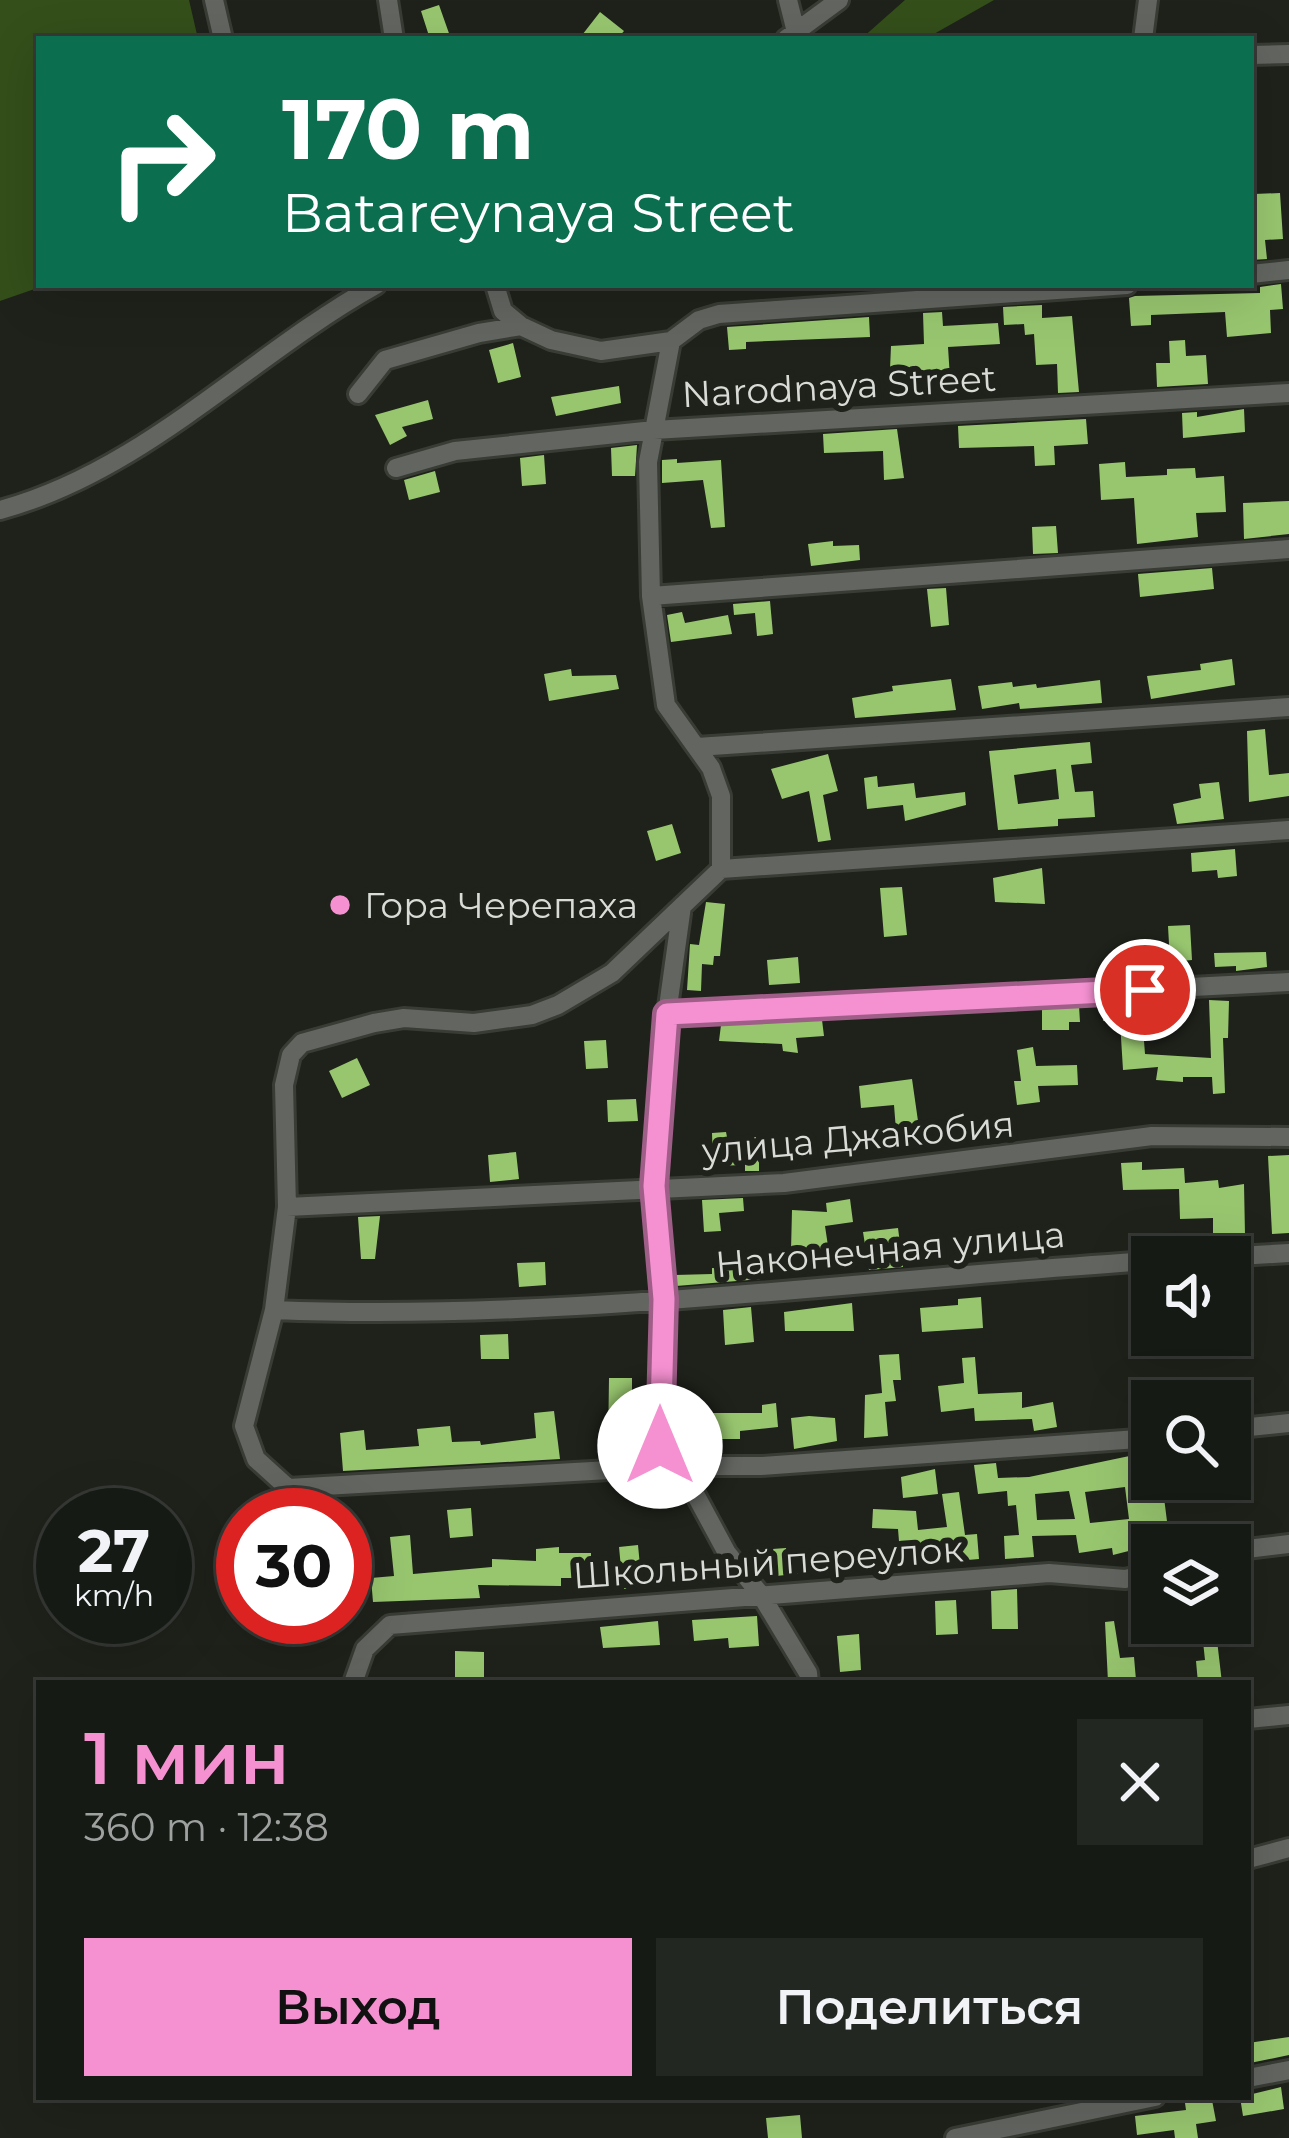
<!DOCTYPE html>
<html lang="ru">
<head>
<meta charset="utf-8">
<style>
  body { margin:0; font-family:Montserrat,sans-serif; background:#232722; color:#f1f3f6; height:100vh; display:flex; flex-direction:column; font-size:45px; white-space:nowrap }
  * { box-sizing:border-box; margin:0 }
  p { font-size:39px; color:#9ea1a0 }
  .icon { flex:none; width:66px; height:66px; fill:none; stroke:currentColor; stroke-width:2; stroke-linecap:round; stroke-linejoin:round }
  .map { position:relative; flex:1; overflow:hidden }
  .details { position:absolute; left:36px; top:1680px; width:1215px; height:420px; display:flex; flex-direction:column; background:#161a14; border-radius:0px; box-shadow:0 12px 48px #0002,0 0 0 3px #353834 }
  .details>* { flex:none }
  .top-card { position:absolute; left:36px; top:36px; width:1218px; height:252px; border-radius:0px; box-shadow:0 12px 48px #0002,0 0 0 3px #353834; background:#0b6e4f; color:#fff; overflow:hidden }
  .controls { position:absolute; left:1131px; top:1236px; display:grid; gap:24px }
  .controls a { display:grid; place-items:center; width:120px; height:120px; border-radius:0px; background:#161a14; box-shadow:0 12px 48px #0002,0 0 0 3px #353834; font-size:60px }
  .speed { position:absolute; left:36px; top:1488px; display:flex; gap:24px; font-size:60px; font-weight:700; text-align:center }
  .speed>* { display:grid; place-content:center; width:156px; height:156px; border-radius:50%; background:#161a14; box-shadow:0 12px 48px #0002,0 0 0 3px #353834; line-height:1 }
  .speed small { font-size:30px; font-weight:400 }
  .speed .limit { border:18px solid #d22; background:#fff; color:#111 }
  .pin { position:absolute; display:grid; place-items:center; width:102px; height:102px; color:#fff; margin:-51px; border:6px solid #fff; border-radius:50%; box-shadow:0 3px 12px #0007 }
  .me { position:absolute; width:132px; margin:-66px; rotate:0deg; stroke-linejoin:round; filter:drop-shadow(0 0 9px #0008) }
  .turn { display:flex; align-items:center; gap:42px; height:252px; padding:0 48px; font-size:54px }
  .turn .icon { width:156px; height:156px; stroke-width:2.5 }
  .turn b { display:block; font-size:84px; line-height:102px }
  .round { display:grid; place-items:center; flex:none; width:126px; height:126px; border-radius:0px; background:#232722 }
  .summary { display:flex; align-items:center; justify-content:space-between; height:204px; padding:0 48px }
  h1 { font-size:72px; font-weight:600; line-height:90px; color:#f591d1 }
  .cta { display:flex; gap:24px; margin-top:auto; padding:24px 48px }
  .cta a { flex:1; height:138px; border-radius:0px; background:#f591d1; color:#111; font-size:48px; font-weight:600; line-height:138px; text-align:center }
  .cta a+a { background:#232722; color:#f1f3f6 }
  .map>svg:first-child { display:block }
  .green { fill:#344f1a }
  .building { fill:#98c66f; fill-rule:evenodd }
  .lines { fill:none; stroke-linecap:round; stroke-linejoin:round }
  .street-casing { stroke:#383c34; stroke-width:24 }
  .street { stroke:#626560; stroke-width:18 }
  .route-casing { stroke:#9f5e88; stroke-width:30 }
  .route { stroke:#f591d1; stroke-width:21 }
  .poi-dot { fill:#f591d1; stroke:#1e221a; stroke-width:4.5 }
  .labels { text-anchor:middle; stroke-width:12; stroke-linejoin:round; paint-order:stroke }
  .street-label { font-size:36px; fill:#d8dbd6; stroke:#1e221a }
  .poi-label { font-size:36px; fill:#d8dbd6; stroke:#1e221a; text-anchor:start }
</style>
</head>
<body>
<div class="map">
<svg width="1289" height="2138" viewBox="0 0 1289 2138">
  <rect width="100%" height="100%" fill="#1e221a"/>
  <path class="green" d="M0,0H189L198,39H39V285H46L0,301Z
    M905,0H994L925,39H861Z"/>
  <path class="building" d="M439,5L451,39H430L421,11Z
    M600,12L624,31L617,39H579Z
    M1280,193L1283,239L1265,240L1267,259L1251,260V231H1256L1254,194Z
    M1281,284L1283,309L1270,310L1271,333L1227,337L1225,312L1151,315V325L1131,326L1129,298L1135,296L1260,293V287Z
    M1042,305V318L1072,316L1079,392L1058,393L1057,364L1036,365L1034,334L1025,335L1024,324L1004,325L1003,307Z
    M942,312L943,326L998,323L1000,344L948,347L950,378L906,381L907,392L889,393L891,346L924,344L923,313Z
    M869,317L870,337L746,342V349L729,350L727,327Z
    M1185,340L1186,356L1206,355L1208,384L1157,387L1156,363H1170L1169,341Z
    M513,343L521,377L498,383L489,350Z
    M619,386L621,403L556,416L551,397Z
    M428,400L433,419L402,427L407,436L390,445L375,415Z
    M1244,409L1245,432L1183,438L1182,413L1197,412V417Z
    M1086,419L1088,444L1054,446L1055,465L1035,466L1034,446L959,448L958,426Z
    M897,429L904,478L884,480L883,451L824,453L823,434Z
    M637,445L635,476H612L611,448Z
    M544,455L546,484L522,486L520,458Z
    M677,459V463L721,460L725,527L711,528L703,480L662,483V460Z
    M1125,462L1126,477L1167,475V469L1195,468L1196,478L1224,476L1226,512L1196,513L1198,537L1137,544L1134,498L1101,500L1099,464Z
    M435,471L440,492L409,500L404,480Z
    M1289,501V534L1244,539L1243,503Z
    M1056,526L1058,553L1033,554L1032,527Z
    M833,541V546L859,545L860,560L811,566L808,544Z
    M1212,568L1214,589L1140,597L1138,574Z
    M946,588L949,625L931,627L927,589Z
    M770,601L773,634L757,636L755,613L734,615L733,604Z
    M682,612L685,623L728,615L732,634L671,642L667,615Z
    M1232,659L1235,685L1151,699L1147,676L1201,670L1200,664Z
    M571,669L572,676L616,675L619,689L549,701L544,674Z
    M951,679L956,710L855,718L852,698L893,691L892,686Z
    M1100,680L1102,703L1020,709L1019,703L982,709L978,686L1012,682L1013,687L1036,684L1037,688Z
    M1265,729L1269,775L1289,773V796L1249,802L1247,731Z
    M1090,742L1092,763L1071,765L1075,792L1093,791L1095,817L1058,819V826L998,830L989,751ZM1056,769L1059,799L1018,804L1014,775Z
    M828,754L838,791L823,795L831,840L818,842L809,791L782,799L771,769Z
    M877,776L878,787L914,783L916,798L965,792L966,805L905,821L903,805L867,809L864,778Z
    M1219,782L1224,819L1177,824L1173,804L1201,798L1199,784Z
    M672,824L681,853L656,861L647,831Z
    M1235,849L1237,876L1218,878L1217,870L1192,872L1191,853Z
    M1042,868L1045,904L995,902L993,878Z
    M902,887L907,935L884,937L880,888Z
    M706,902L725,904L720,956H714L713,965L702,964L701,991L687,990L690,944L699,945Z
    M1190,925L1192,960L1170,962L1168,926Z
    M1266,952L1267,967L1236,971V966L1215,967L1214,953Z
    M798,957L800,983L769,985L767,960Z
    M1209,1000L1229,1001L1228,1038H1223L1225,1093L1213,1094L1212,1077H1183V1082L1156,1080L1158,1067L1123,1070L1120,1021H1103L1102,1005H1172V1028H1143L1145,1054L1211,1058Z
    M1079,1006L1080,1022H1069V1030H1042V1008Z
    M822,1020L824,1036L796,1038L798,1053L783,1051L782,1044L719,1041L721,1025Z
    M606,1040L608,1068L586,1069L584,1041Z
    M1033,1047L1036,1066L1077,1065L1078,1085L1038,1086L1040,1102L1017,1105L1014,1081H1021L1017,1050Z
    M357,1058L370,1085L342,1098L329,1071Z
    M912,1079L921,1142L897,1143L894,1105L861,1108L859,1086Z
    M636,1099L638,1121L608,1122L607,1100Z
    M726,1132L727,1137H759V1171H745V1165L713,1166L712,1133Z
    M516,1152L519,1179L490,1182L488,1155Z
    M1289,1155V1233L1272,1234L1268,1156Z
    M1142,1162V1170L1184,1168L1185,1183L1218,1180L1219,1188L1244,1184L1245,1235H1213V1218L1180,1219L1179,1189L1123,1190L1121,1163Z
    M743,1198L744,1211L719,1213L721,1231L704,1232L702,1200Z
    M850,1199L853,1222L825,1226L831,1266L803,1269L801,1250L791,1251L792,1210L827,1212L826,1203Z
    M380,1216L375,1259H361L358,1217Z
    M898,1228L903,1267L869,1270L863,1232Z
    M545,1262L546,1285L519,1287L517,1263Z
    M712,1268L762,1271L761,1279L676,1286L675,1275L712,1274Z
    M981,1297L983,1328L922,1332L920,1308L958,1305V1299Z
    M852,1303L854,1331H785L784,1312Z
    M751,1307L754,1342L725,1345L723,1310Z
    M508,1334L509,1359H481L480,1335Z
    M899,1354L901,1380H893L896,1401L885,1402L888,1436L864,1438L865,1395L882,1393L879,1355Z
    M975,1357L978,1394L1022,1392V1408L1053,1402L1057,1427L1034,1431L1032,1419L975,1421L974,1408L941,1412L938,1386L964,1383L962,1358Z
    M609,1378H632V1396L623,1397L626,1445L608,1446Z
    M776,1403L778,1427L740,1431V1439H713L712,1413H762V1405Z
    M554,1411L560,1459L343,1471L340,1433L364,1430L366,1450L419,1446L417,1429L450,1426L452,1442L480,1441L481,1445L536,1438L534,1413Z
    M809,1416L835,1418L837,1441L794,1449L791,1418Z
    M1139,1454L1143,1484L1162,1482L1168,1529L1193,1525L1196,1545H1152L1113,1555L1112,1548L1079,1553L1076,1535L1032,1536L1034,1557L1005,1559L1004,1536L1019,1535L1016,1505L1008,1506L1007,1491L978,1494L974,1465L996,1463L998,1478L1029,1477ZM1125,1487L1129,1519L1090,1523L1085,1492ZM1069,1491L1075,1519L1037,1520L1035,1494Z
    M935,1469L938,1494L903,1498L901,1477Z
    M959,1492L965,1535L977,1534L979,1559L956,1561L954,1541L923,1543L925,1564L901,1566L898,1529L872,1528L873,1509L916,1511L918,1530L947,1527L942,1494Z
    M471,1508L473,1536L450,1538L447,1510Z
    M410,1535L413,1574L492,1567V1559L536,1561V1549L559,1547V1553H591V1578H561V1586L478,1585L480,1598L373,1602L371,1578L394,1576L390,1537Z
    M638,1545L642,1587L623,1589L619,1547Z
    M786,1548L787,1557L830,1553L831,1571L764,1577L759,1550Z
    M1244,1576L1249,1618L1232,1620L1230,1577Z
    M1017,1589L1018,1629H992L991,1591Z
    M956,1600L958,1634L936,1635L935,1601Z
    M757,1616L759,1646L729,1648L728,1638L694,1641L692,1620Z
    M658,1621L660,1645L603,1648L600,1627Z
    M1114,1621L1120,1658L1134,1657L1136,1680L1108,1682L1105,1622Z
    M1201,1623H1215L1222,1683H1198L1196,1661L1205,1660Z
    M859,1634L861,1670L840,1672L837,1636Z
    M455,1651L484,1652V1680L455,1679Z
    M1289,2037V2055L1250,2063L1248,2043Z
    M1281,2087L1284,2109L1243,2116L1240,2097Z
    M1212,2100L1216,2121L1196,2124L1198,2138H1175L1174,2130L1137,2135L1135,2116L1186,2110L1185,2103Z
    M800,2115L802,2138H768L766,2118Z"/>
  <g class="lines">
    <g class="street-casing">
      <path id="street" d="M214,0L223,39
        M388,0L394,39
        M788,0L796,32
        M786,39L839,0
        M1143,39L1148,0
        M1251,55L1289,54
        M1251,274L1289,270
        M495,285L503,311L521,326
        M358,394L385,360L479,333L521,326L551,340L601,351L671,341
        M396,468L455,451L654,430L1289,393
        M0,510C144,471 249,356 376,285
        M651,596L1289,549
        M697,747L1289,707
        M721,869V796L711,768L666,705L651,596L648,462L671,341L699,320L719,314L1127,285
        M682,906L667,1014L654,1186L664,1299L658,1435L660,1446L680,1466L727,1553L761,1595L808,1673L809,1683
        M667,1014L1289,982
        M287,1207L784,1183L1152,1136L1289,1137
        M1221,1257L1289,1253
        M274,1310C567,1322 860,1279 1152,1261
        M1230,1429L1289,1423
        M1152,1438L761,1466H680L288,1488L256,1459L244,1426L274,1310L287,1207L284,1085L291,1055L302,1043L374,1023L404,1018L474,1023L532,1015L558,1005L612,973L721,869L1289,830
        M1230,1551L1289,1544
        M353,1683L365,1649L390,1625L1049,1573L1125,1579L1152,1573
        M1248,1719L1289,1715
        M1248,1859L1289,1848
        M1248,2078L1289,2070
        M955,2138L1155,2097"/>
    </g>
    <use href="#street" class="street"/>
  </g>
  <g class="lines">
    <g class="route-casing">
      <path id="route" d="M660,1446L664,1299L654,1186L667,1014L1145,990"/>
    </g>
    <use href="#route" class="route"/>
  </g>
  <circle class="poi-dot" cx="340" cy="905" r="12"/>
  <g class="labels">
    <g class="street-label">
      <text transform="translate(839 386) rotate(-3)" y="13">Narodnaya Street</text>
      <text transform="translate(858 1137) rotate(-5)" y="13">улица Джакобия</text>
      <text transform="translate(890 1249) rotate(-5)" y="13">Наконечная улица</text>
      <text transform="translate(768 1562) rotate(-4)" y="13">Школьный переулок</text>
    </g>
    <g class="poi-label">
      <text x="364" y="918">Гора Черепаха</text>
    </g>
  </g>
</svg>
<div class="controls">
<a><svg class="icon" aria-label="sound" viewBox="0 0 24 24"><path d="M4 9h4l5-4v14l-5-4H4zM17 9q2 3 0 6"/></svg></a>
<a><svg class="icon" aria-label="search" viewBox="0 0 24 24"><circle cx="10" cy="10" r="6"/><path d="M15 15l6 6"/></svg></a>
<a><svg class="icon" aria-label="layers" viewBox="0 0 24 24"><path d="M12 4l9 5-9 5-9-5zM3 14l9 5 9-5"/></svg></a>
</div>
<div class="speed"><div>27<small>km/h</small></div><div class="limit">30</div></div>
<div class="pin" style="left:1145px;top:990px;background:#d93025"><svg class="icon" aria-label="arrive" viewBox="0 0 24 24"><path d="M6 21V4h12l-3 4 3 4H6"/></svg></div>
<svg class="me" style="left:660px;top:1446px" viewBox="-20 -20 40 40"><circle r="19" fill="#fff"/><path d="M0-13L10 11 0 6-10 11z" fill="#f591d1"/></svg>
<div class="top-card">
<div class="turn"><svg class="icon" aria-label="right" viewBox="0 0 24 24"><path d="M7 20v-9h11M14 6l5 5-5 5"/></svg><div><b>170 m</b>Batareynaya Street</div></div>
</div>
<section class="details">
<div class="summary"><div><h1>1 мин</h1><p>360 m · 12:38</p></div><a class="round"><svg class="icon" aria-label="close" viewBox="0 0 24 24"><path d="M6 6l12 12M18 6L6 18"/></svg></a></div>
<div class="cta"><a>Выход</a><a>Поделиться</a></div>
</section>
</div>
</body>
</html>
